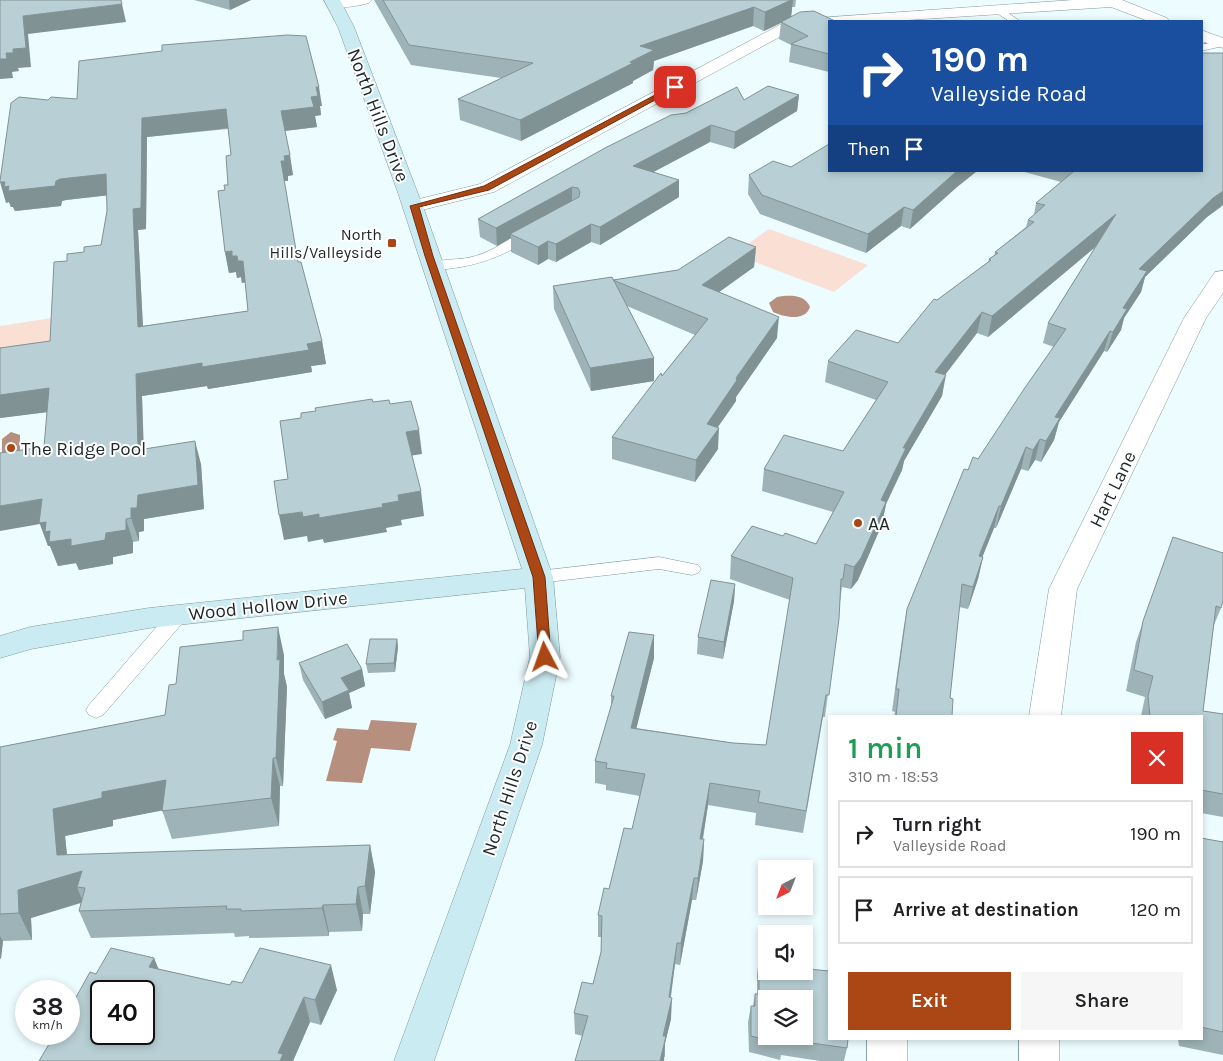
<!DOCTYPE html>
<html lang="en">
<head>
<meta charset="utf-8">
<style>
  body { margin:0; font-family:Karla,sans-serif; background:#f6f6f6; color:#202124; height:100vh; display:flex; flex-direction:column; font-size:19px; white-space:nowrap }
  * { box-sizing:border-box; margin:0 }
  p { font-size:16px; color:#757577 }
  .icon { flex:none; width:28px; height:28px; fill:none; stroke:currentColor; stroke-width:2; stroke-linecap:round; stroke-linejoin:round }
  .map { position:relative; flex:1; overflow:hidden }
  .drawer { position:absolute; left:828px; top:715px; width:375px; height:325px; display:flex; flex-direction:column; background:#fff; border-radius:0px; box-shadow:0 2px 8px #0003 }
  .drawer>* { flex:none }
  .top-card { position:absolute; left:828px; top:20px; width:375px; height:152px; border-radius:0px; box-shadow:0 2px 8px #0003; background:#1a4fa0; color:#fff; overflow:hidden }
  .needle { width:32px; rotate:222deg }
  .tools { position:absolute; left:758px; top:860px; display:grid; gap:10px }
  .tools a { display:grid; place-items:center; width:55px; height:55px; border-radius:0px; background:#fff; box-shadow:0 2px 8px #0003; font-size:25px }
  .speed { position:absolute; left:15px; top:980px; display:flex; gap:10px; font-size:25px; font-weight:700; text-align:center }
  .speed>* { display:grid; place-content:center; width:65px; height:65px; border-radius:50%; background:#fff; box-shadow:0 2px 8px #0003; line-height:1 }
  .speed small { font-size:12px; font-weight:400 }
  .speed .limit { border:2px solid #111; border-radius:8px; background:#fff; color:#111 }
  .pin { position:absolute; display:grid; place-items:center; width:42px; height:42px; color:#fff; margin:-21px; border-radius:10px; box-shadow:0 2px 8px #0006 }
  .me { position:absolute; width:55px; margin:-28px; rotate:356deg; stroke-linejoin:round; filter:drop-shadow(0 0 4px #0008) }
  .turn { display:flex; align-items:center; gap:18px; height:105px; padding:0 20px; font-size:22px }
  .turn .icon { width:65px; height:65px; stroke-width:2.5 }
  .turn b { display:block; font-size:35px; line-height:42px }
  .then { display:flex; align-items:center; height:48px; padding:0 20px; background:#0003; gap:10px; font-size:19px }
  .round { display:grid; place-items:center; flex:none; width:52px; height:52px; border-radius:0px; background:#f6f6f6 }
  .overview { display:flex; align-items:center; justify-content:space-between; height:85px; padding:0 20px }
  h1 { font-size:30px; font-weight:600; line-height:38px; color:#1e9e55 }
  .primary-button { display:flex; gap:10px; margin-top:auto; padding:10px 20px }
  .primary-button a { flex:1; height:58px; border-radius:0px; background:#ab4715; color:#fff; font-size:20px; font-weight:600; line-height:58px; text-align:center }
  .primary-button a+a { background:#f6f6f6; color:#202124 }
  ul { padding:0; list-style:none }
  li { display:flex; align-items:center; gap:15px; height:68px; margin:0 10px 8px; padding:0 10px; border:2px solid #e0e0e0; border-radius:0px }
  li div { flex:1 }
  li b { display:block; font-size:19px }
  li em { font-style:normal }
  .map>svg:first-child { display:block }
  .green { fill:#fadfd4 }
  .water { fill:#b68f7f }
  .lines { fill:none; stroke-linecap:round; stroke-linejoin:round }
  .lane-casing { stroke:#82999d; stroke-width:1 }
  .street-casing { stroke:#82999d; stroke-width:1 }
  .secondary-casing { stroke:#82999d; stroke-width:1 }
  .lane { fill:#fff; fill-rule:evenodd }
  .street { fill:#fff; fill-rule:evenodd }
  .secondary { fill:#caebf1; fill-rule:evenodd }
  .wall { fill:#9eb3b7; fill-rule:evenodd }
  .shaded-wall { fill:#819295 }
  .building { fill:#b8d0d5; stroke:#819295; fill-rule:evenodd }
  .route { fill:#ab4715; stroke:#6f2e0e }
  .poi-dot { fill:#ab4715; stroke:#fff; stroke-width:2 }
  .labels { text-anchor:middle; stroke-width:4; stroke-linejoin:round; paint-order:stroke }
  .far-poi-label { font-size:16px; fill:#1e2729; stroke:#fff; text-anchor:end }
  .street-label { font-size:19px; fill:#1e2729; stroke:#fff }
  .poi-label { font-size:19px; fill:#1e2729; stroke:#fff; text-anchor:start }
</style>
</head>
<body>
<div class="map">
<svg width="1223" height="1061" viewBox="0 0 1223 1061">
  <rect width="100%" height="100%" fill="#edfcff"/>
  <path class="green" d="M769,229L868,265L834,292L734,254Z
    M52,318V354L0,362V326Z"/>
  <path class="water" d="M783,296C794,295 806,296 810,307C805,322 784,317 773,312L769,303L777,297Z
    M11,432L20,435V458L2,462V439Z
    M371,720L417,723L410,751L371,748L362,783L326,781L337,741L333,740L337,728L368,730Z"/>
  <g class="lines">
    <g class="lane-casing">
      <path id="lane" d="M998,7L1001,8L1020,21H1009L995,12L993,10Z
        M1222,40L1223,46L1201,51V45Z
        M532,229L539,233L537,236C506,254 483,265 447,269C439,269 430,272 425,266C431,259 457,260 467,258C493,254 510,235 532,229Z
        M659,557L698,565L701,569L698,573L692,575L659,569L539,583L533,581L530,577L533,573L539,571Z
        M179,607L186,609L188,614L186,619L103,715L96,718L89,715L86,710L89,705L172,609Z"/>
    </g>
    <g class="street-casing">
      <path id="street" d="M329,0H372L369,3C358,6 341,9 330,6L327,3Z
        M1073,0H1122L1167,18L1169,21H1148L1111,7L892,21H829V25L798,27L494,192L414,212L407,210L404,206L407,202L480,184L789,20Z
        M1201,30L1223,38V48L1201,41Z
        M1223,271V293L1206,318L1077,589L1061,716H1029L1049,589L1184,318L1215,272Z
        M867,1039H907V1061H867Z
        M1019,1039H1059V1061H1019Z"/>
    </g>
    <g class="secondary-casing">
      <path id="secondary" d="M324,0H340L354,27L425,212L553,577L560,657L542,745L434,1061H394L510,745L530,657L525,588L149,628L31,649L0,658V636L30,627L149,608L522,569L397,190L338,27Z"/>
    </g>
    <use href="#lane" class="lane"/>
    <use href="#street" class="street"/>
    <use href="#secondary" class="secondary"/>
  </g>
  <path class="wall" d="M194,0H251L230,10Z
    M374,0H796L795,7H792L791,17L829,21V72L789,62L791,45L779,39L781,23L764,31L753,26L654,61L653,70L633,81V83L521,141L460,120L458,99L501,78L411,65Z
    M799,95L797,111L734,149L710,142L653,172L679,180V197L600,245L591,242L556,262L548,259L538,265L511,252V238L497,246L480,237L478,219L686,113L744,100Z
    M77,99L322,106H320L321,115L315,116L317,127L285,131L293,175L288,176V181H284L298,262L322,341L326,364L311,366L312,372L208,389L207,386L142,396L144,449L201,464L204,509L144,519V531L139,532V541L133,542V553L113,557V564L79,570L76,563L58,566L50,546H48L40,524L44,447L47,412L0,418V348L50,341L67,261L101,245L107,211V195L66,200L62,201L61,206L15,211L13,207H11L9,202L6,203L48,100ZM228,129L231,155L228,185L225,190V252L229,273L236,272L237,278L241,277L242,283L245,282L248,311L143,326L138,230L146,229L147,137Z
    M791,167L829,171H977L957,187L910,229L901,226L866,253L760,214L748,194L749,175Z
    M1021,171H1201L1221,207L1207,217L1145,277L1141,292L1124,318L1121,330L1107,352L1104,351L1059,422L1054,440L1041,462L1035,460L1028,471L1021,469L996,528H994L982,557H983L978,579L968,609L959,607L950,698L952,716H894L895,712L892,711L903,632L907,609L968,470L978,459L1054,347L1043,343L1048,323L1096,246L988,337L977,333L945,375L942,396L904,461L902,470L886,504L882,524L858,580L851,589L842,587L825,717H823L803,833L755,825L756,813L708,805L703,839H704L703,861L696,900H692L680,965L675,964L671,997V1019L665,1043V1057L575,1034L574,1013L593,984L601,952V937H598V915L609,889L632,829L640,796L606,790V785L595,783V761L611,707V696L654,635V658L636,728L733,743L766,745L790,600L730,579L731,556L783,536L816,544L833,512L762,491L764,469L843,451L876,400L825,382L828,361L898,343L937,300L988,262L989,259L994,256L995,252L1026,227L1028,220L1034,215L1036,203L1061,182Z
    M756,247L754,267L719,292L777,338L736,397V401L718,427V449L695,482L612,459V437L695,335L627,306L654,358V381L591,391L554,309L553,286L613,280L678,270Z
    M1173,537L1221,608L1214,625L1203,711L1223,714V817L1201,813V716H1141L1145,697L1126,691L1136,642Z
    M735,584L734,601L723,659L697,654L698,637Z
    M397,639L398,647L395,672L368,673L366,664Z
    M284,655V674L287,687L283,786H280L279,826L172,839L162,810L113,820V826L65,836L67,855L370,845L375,872L370,914H363L362,931L329,932V936L249,938V936L235,937L234,933L91,938L79,911L81,903L31,918L32,940L3,941L1,958L0,959V747L165,715L176,684Z
    M299,663L362,669L365,686L349,693L352,708L325,719L303,680Z
    M1201,838L1223,842V1055L1179,1046L1178,1039H1201Z
    M154,958L158,969L230,985L242,983L337,990L321,1025L310,1022L293,1061H39L96,974Z
    M759,958L808,969L847,1048L844,1061H820L781,1055L780,1060L749,1052L748,1022L751,1006H753L755,994H757V975Z"/>
  <path class="shaded-wall" d="M229,0H251L230,10Z
    M791,0H793L791,18L764,31L765,12Z
    M122,4L126,22L28,34L31,67L18,68L19,71L12,72L13,78L0,79V59L6,53L13,49L23,16Z
    M754,7L753,26L654,61L653,70L633,81V83L521,141L520,120L630,62L640,46Z
    M316,87H319L322,106H320L321,115L315,116L317,127L284,131L281,111L311,97Z
    M799,95L797,111L734,149L735,132Z
    M226,109L229,128L147,137L146,229L138,230L144,349L138,327L133,209L142,118Z
    M711,125L710,142L633,183V166Z
    M290,155L293,175L288,176V181H284L281,161L284,156Z
    M957,171H977L957,187L910,229L913,210Z
    M106,174L111,195L66,200L62,201L61,206L15,211L13,207H11L9,202L6,203L0,182L56,181L60,179Z
    M679,180V197L600,245V227Z
    M572,187V204L510,234L511,238L497,246L496,228Z
    M1223,191V205L1207,217L1145,277L1141,292L1124,318L1121,330L1107,352L1113,332L1139,269L1213,198Z
    M904,207L901,226L866,253L868,234Z
    M1116,214L1111,234L988,337L992,316Z
    M591,224V242L556,262V244Z
    M548,241V259L538,265V247Z
    M756,247L754,267L701,305L702,285Z
    M232,251L243,261L247,282L242,283L241,277L237,278L236,272L229,273L225,252Z
    M982,312L977,333L931,393L935,372Z
    M779,317L777,338L736,397V401L705,445L707,424L736,378Z
    M1110,331L1104,351L1059,422L1054,440L1041,462L1046,441L1055,417Z
    M322,341L326,364L311,366L312,372L208,389L207,386L142,396L144,473L138,450L136,374Z
    M654,358V381L591,391L590,368Z
    M946,375L942,396L904,461L902,470L886,504L882,524L858,580L851,589L854,567L881,500L903,448Z
    M49,388L56,411L0,418V395Z
    M719,428L718,449L695,482L696,460Z
    M419,430L422,454L409,456L406,432Z
    M1040,439L1035,460L1028,471L1033,450Z
    M195,441L201,464L204,509L144,519V531L139,532V541L131,518V508L138,495Z
    M1026,447L1021,469L996,528L1001,506Z
    M421,491L424,516L401,520L402,525L386,528L387,532L324,543L323,539L308,542L307,536L284,540L279,515L302,512L319,514L382,504L398,495Z
    M42,499L106,533L126,519L133,542V553L113,557V564L79,570L76,563L58,566L50,546H48L40,524L0,531V506Z
    M999,506L994,528L974,578L979,556Z
    M983,557L978,579L968,609L973,587Z
    M735,584L734,601L723,659L724,642Z
    M278,627L284,655V674L287,687L283,786L276,758Z
    M654,635V658L631,750V728Z
    M397,639L398,647L395,672L394,663Z
    M362,669L365,686L349,693L352,708L325,719L322,702L341,678Z
    M273,758L280,786L279,826L271,798Z
    M166,780L175,808L113,820V826L65,836L69,875L82,871L85,888L77,887L83,902L31,918L32,940L19,913L18,890L57,855L53,809L102,792Z
    M710,783L708,805L699,861L700,839Z
    M704,839L703,861L696,900L698,878Z
    M370,845L375,872L370,914L365,886Z
    M694,878L692,900L680,965L681,943Z
    M358,887L363,914L362,931L356,904Z
    M323,905L329,932V936L322,908Z
    M0,936L3,941L1,958L0,959Z
    M677,943L675,964L668,1014L672,998L671,1019L665,1043L664,1061H660Z
    M154,958L164,982L149,967Z
    M331,965L337,990L321,1025L315,1000Z
    M304,997L310,1022L293,1061H280L278,1053Z"/>
  <path class="building" d="M0,0H121L122,4L23,16L26,48L13,49V53H6L7,59H0Z
    M383,0H791L765,12L754,7L640,46L654,50L630,62L633,63L520,120L458,99L533,63L409,45Z
    M814,11L835,21H829V54L791,44L808,36L781,22L800,12Z
    M287,35L306,36L319,87H316L318,96L311,97L314,107L281,111L290,155L284,156L285,161H281L298,262H301L322,341L307,344L309,350L202,367V363L136,374L138,450L195,441L198,485L138,495L137,508H131V518L126,519V530L106,533L105,540L71,546V539L49,542L50,531L45,532L46,522L39,523L42,499L0,506V453L44,447L49,388L0,395V348L50,341L54,262L67,261V254L84,252V247L101,245L107,211L106,174L60,179L56,181L55,186L8,191L9,186L4,187L5,182H0V181L11,103L19,97L48,100L51,97L77,99L79,61L162,51V45ZM226,109L231,155L226,156L228,185H224L225,190L218,191L225,252L232,251V256H237L238,261H243L248,311L138,327L133,209L141,208L142,118Z
    M1201,53H1223V191L1213,198L1139,269L1147,271L1123,308L1127,309L1113,332L1110,331L1055,417L1060,418L1046,441L1040,439L1033,450L1026,447L1001,506H999L979,556L983,557L973,587L962,584L950,698L953,699L952,716H896L899,689H896L907,609L964,469L968,470L973,457L978,459L1024,389L1066,329L1048,323L1116,214L992,316L982,312L935,372L946,375L903,448H906L881,500L886,502L861,558L854,567L845,564L843,579H841L839,619L829,695H826L806,811L758,802L760,791L710,783L700,839H704L698,878H694L681,943H677L669,997L672,998L663,1036H666L660,1061H575L588,1016L574,1013L582,982L593,984L601,952L602,916L598,915L604,888L609,889L624,828L632,829L645,774L606,768L607,763L595,761L614,696H611L629,632L654,635L631,728L733,743L766,745L793,578L731,556L752,526L783,536L785,533L816,544L844,492L764,469L784,435L843,451L888,382L828,361L856,330L898,343L934,299L937,300L991,260L989,259L998,253L995,252L1034,222L1028,220L1045,205L1036,203L1074,171H1201Z
    M768,86L799,95L735,132L711,125L633,166L679,180L600,227L591,224L556,244L548,241L538,247L510,234L579,197L580,192L578,188L572,187L496,228L478,219L605,148L671,115L686,113L737,87L744,100Z
    M829,144V171H957L913,210L904,207L868,234L762,195L749,175L773,161L791,167Z
    M729,237L756,247L702,285L779,317L736,378L737,380L707,424L719,428L696,460L612,437L661,373L662,376L708,319L613,280L678,270Z
    M612,277L654,358L590,368L553,286Z
    M372,399L373,402L389,400L390,404L411,401L419,430L406,432L421,491L398,495L399,501L382,504L383,507L319,518V514L303,517L302,512L279,515L274,481L288,479L280,421L301,418V413L316,411L315,408Z
    M1173,537L1223,553V600L1221,608L1216,606L1203,711L1223,714V794L1201,790V716H1150L1148,696L1153,676L1134,670L1143,621Z
    M711,580L735,584L724,642L698,637Z
    M278,627L277,660L280,659L276,758H273L271,798L162,811L166,780L102,792V798L53,809L57,855L370,845L365,886L358,887L356,904L323,905L322,908L241,911V909H226L227,906L79,911L85,888L77,887L82,871L18,890L19,913L0,914V747L165,715L169,685L176,684L180,647L243,640V631Z
    M370,639H397L394,663L366,664Z
    M347,644L362,669L341,678L349,690L322,702L299,663Z
    M1201,838L1223,842V1032L1201,1027Z
    M111,948L154,958L149,967L230,985L232,981L242,983L260,948L331,965L315,1000L304,997L278,1053L283,1054L280,1061H39L55,1034H69V1010L90,972L96,974ZM101,991H144V1034H101Z
    M759,958H766V971H804V961H808V969L829,971V1039H848L847,1048L783,1039V1044L751,1036V1006H755V994H759ZM766,999H804V1036H766Z"/>
  <path class="route" d="M672,86L679,87L489,190L419,207L433,256L545,577L551,657L549,660H541L539,657L533,577L425,256L410,206L484,186Z"/>
  <g class="poi-dot">
    <rect x="387" y="238" width="10" height="10" rx="2.5"/>
    <circle cx="11" cy="448" r="5"/>
    <circle cx="858" cy="523" r="5"/>
  </g>
  <g class="labels">
    <g class="far-poi-label">
      <text x="382" y="240">North<tspan x="382" dy="18">Hills/Valleyside</tspan></text>
    </g>
    <g class="street-label">
      <text transform="translate(379 115) rotate(69)" y="7">North Hills Drive</text>
      <text transform="translate(1112 489) rotate(-64)" y="7">Hart Lane</text>
      <text transform="translate(268 605) rotate(-6)" y="7">Wood Hollow Drive</text>
      <text transform="translate(509 788) rotate(-72)" y="7">North Hills Drive</text>
    </g>
    <g class="poi-label">
      <text x="21" y="455">The Ridge Pool</text>
      <text x="868" y="530">AA</text>
    </g>
  </g>
</svg>
<div class="tools">
<a><svg class="needle" viewBox="-14 -14 28 28"><path d="M0-13l5 13h-10z" fill="#e53935"/><path d="M0 13l5-13h-10z" fill="#757577"/></svg></a>
<a><svg class="icon" aria-label="sound" viewBox="0 0 24 24"><path d="M4 9h4l5-4v14l-5-4H4zM17 9q2 3 0 6"/></svg></a>
<a><svg class="icon" aria-label="layers" viewBox="0 0 24 24"><path d="M12 4l9 5-9 5-9-5zM3 14l9 5 9-5"/></svg></a>
</div>
<div class="speed"><div>38<small>km/h</small></div><div class="limit">40</div></div>
<div class="pin" style="left:675px;top:87px;background:#d93025"><svg class="icon" aria-label="arrive" viewBox="0 0 24 24"><path d="M6 21V4h12l-3 4 3 4H6"/></svg></div>
<svg class="me" style="left:545px;top:657px" viewBox="-20 -20 40 40"><path d="M0-17L14 15 0 8-14 15z" fill="#ab4715" stroke="#fff" stroke-width="4"/></svg>
<div class="top-card">
<div class="turn"><svg class="icon" aria-label="right" viewBox="0 0 24 24"><path d="M7 20v-9h11M14 6l5 5-5 5"/></svg><div><b>190 m</b>Valleyside Road</div></div>
<div class="then">Then<svg class="icon" aria-label="arrive" viewBox="0 0 24 24"><path d="M6 21V4h12l-3 4 3 4H6"/></svg></div>
</div>
<section class="drawer">
<div class="overview"><div><h1>1 min</h1><p>310 m · 18:53</p></div><a class="round" style="background:#d93025;color:#fff"><svg class="icon" aria-label="close" viewBox="0 0 24 24"><path d="M6 6l12 12M18 6L6 18"/></svg></a></div>
<ul>
<li><svg class="icon" aria-label="right" viewBox="0 0 24 24"><path d="M7 20v-9h11M14 6l5 5-5 5"/></svg><div><b>Turn right</b><p>Valleyside Road</p></div><em>190 m</em></li>
<li><svg class="icon" aria-label="arrive" viewBox="0 0 24 24"><path d="M6 21V4h12l-3 4 3 4H6"/></svg><div><b>Arrive at destination</b></div><em>120 m</em></li>
</ul>
<div class="primary-button"><a>Exit</a><a>Share</a></div>
</section>
</div>
</body>
</html>
